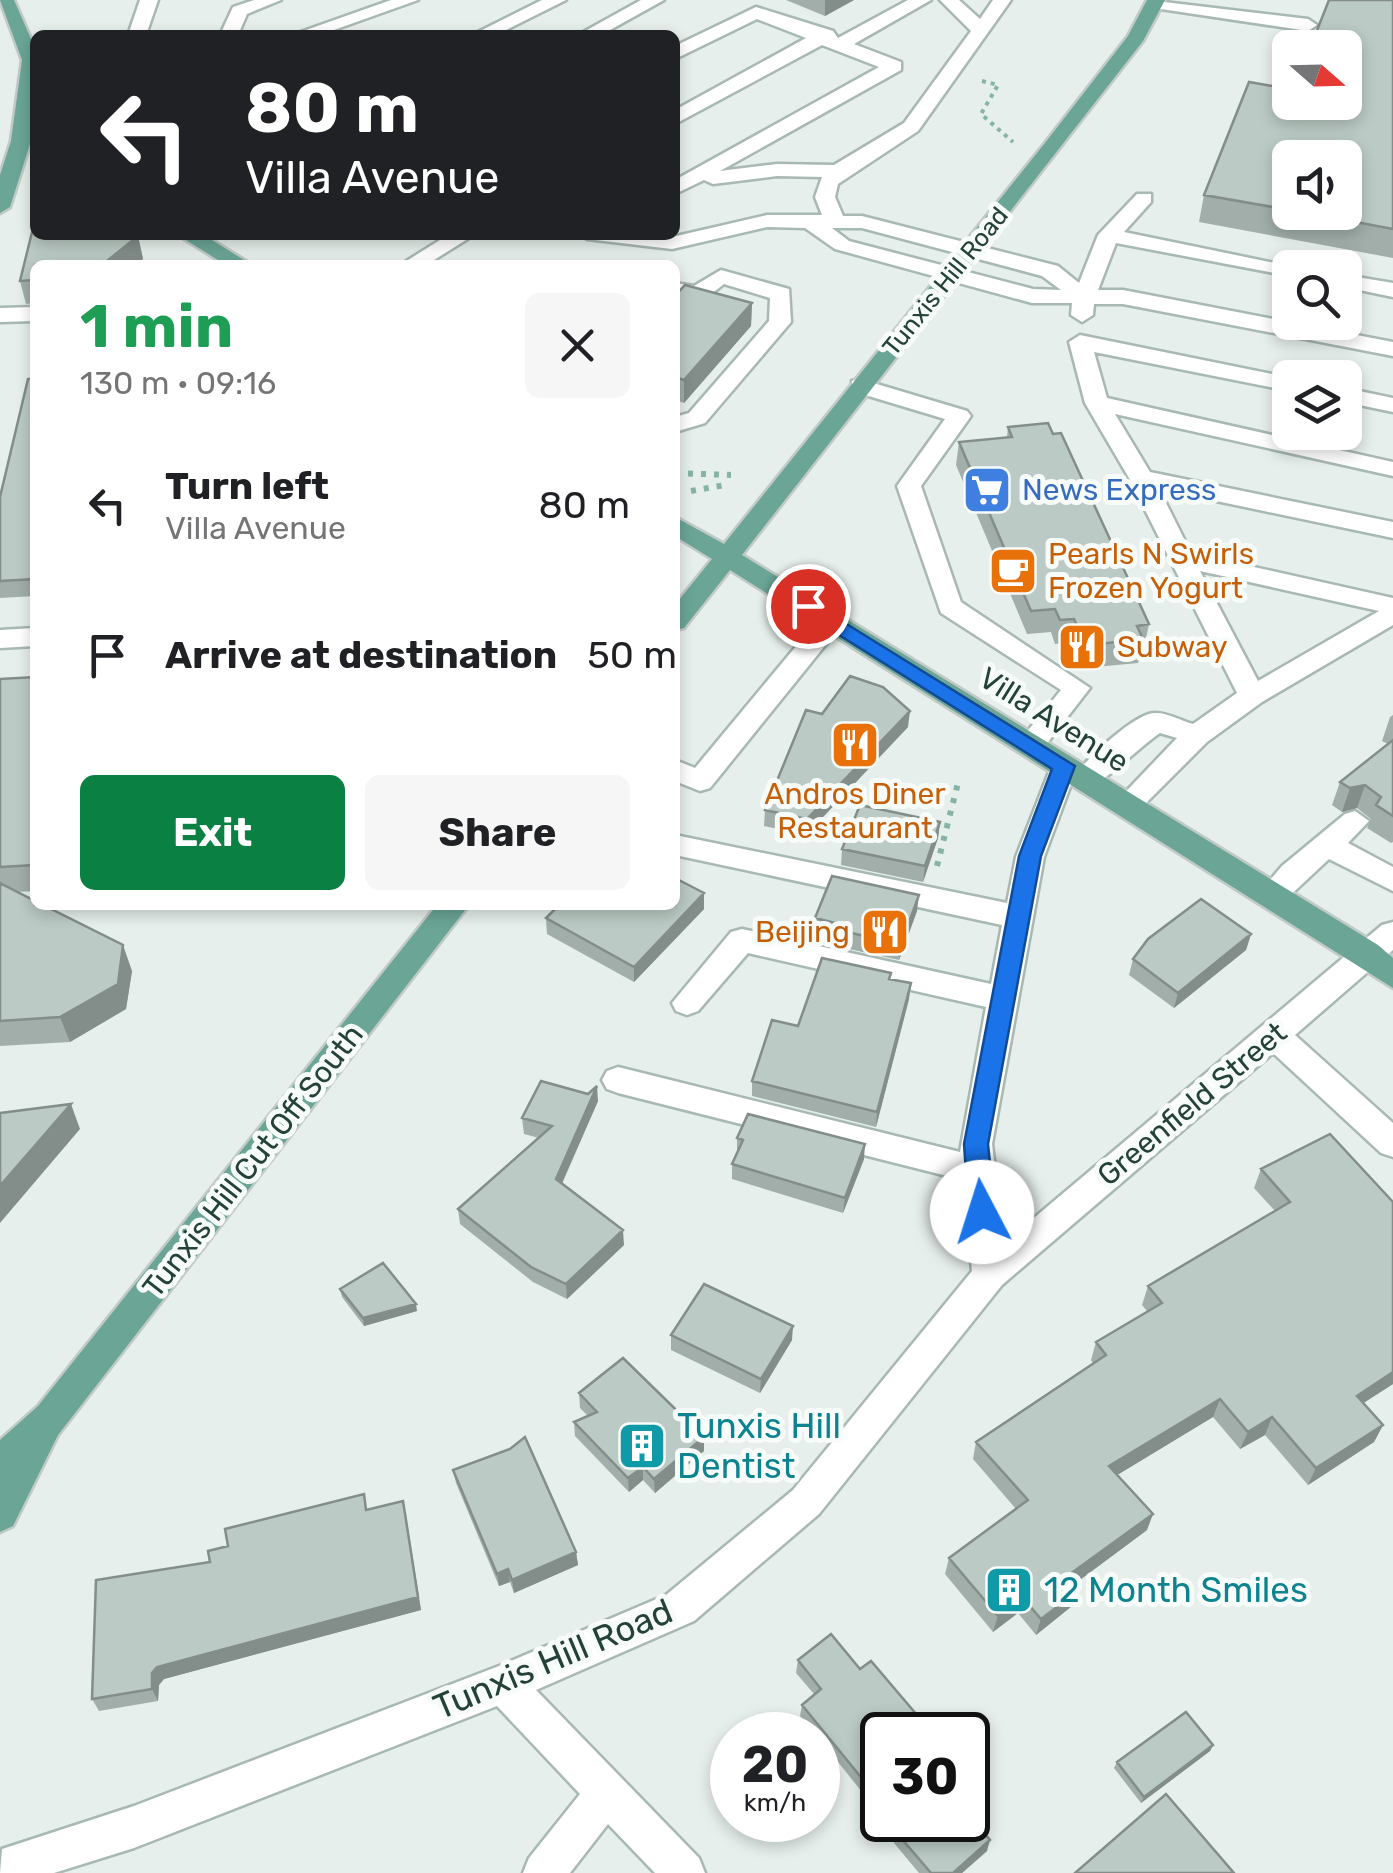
<!DOCTYPE html>
<html lang="en">
<head>
<meta charset="utf-8">
<style>
  body { margin:0; font-family:Rubik,sans-serif; background:#f6f6f6; color:#202124; height:100vh; display:flex; flex-direction:column; font-size:38px; white-space:nowrap }
  * { box-sizing:border-box; margin:0 }
  p { font-size:32px; color:#757577 }
  .icon { flex:none; width:55px; height:55px; fill:none; stroke:currentColor; stroke-width:2; stroke-linecap:round; stroke-linejoin:round }
  .map { position:relative; flex:1; overflow:hidden }
  .side { position:absolute; left:30px; top:260px; width:650px; height:650px; display:flex; flex-direction:column; background:#fff; border-radius:15px; box-shadow:0 5px 15px #0003 }
  .side>* { flex:none }
  .top-card { position:absolute; left:30px; top:30px; width:650px; height:210px; border-radius:15px; box-shadow:0 5px 15px #0003; background:#202124; color:#fff; overflow:hidden }
  .needle { width:65px; rotate:110deg }
  .buttons { position:absolute; left:1272px; top:30px; display:grid; gap:20px }
  .buttons a { display:grid; place-items:center; width:90px; height:90px; border-radius:15px; background:#fff; box-shadow:0 5px 15px #0003; font-size:50px }
  .speed { position:absolute; left:710px; top:1712px; display:flex; gap:20px; font-size:50px; font-weight:700; text-align:center }
  .speed>* { display:grid; place-content:center; width:130px; height:130px; border-radius:50%; background:#fff; box-shadow:0 5px 15px #0003; line-height:1 }
  .speed small { font-size:25px; font-weight:400 }
  .speed .limit { border:5px solid #111; border-radius:15px; background:#fff; color:#111 }
  .pin { position:absolute; display:grid; place-items:center; width:85px; height:85px; color:#fff; margin:-42px; border:5px solid #fff; border-radius:50%; box-shadow:0 2px 10px #0007 }
  .me { position:absolute; width:110px; margin:-55px; rotate:355deg; stroke-linejoin:round; filter:drop-shadow(0 0 8px #0008) }
  .turn { display:flex; align-items:center; gap:35px; height:210px; padding:0 50px; font-size:45px }
  .turn .icon { width:130px; height:130px; stroke-width:2.5 }
  .turn b { display:block; font-size:70px; line-height:85px }
  .round { display:grid; place-items:center; flex:none; width:105px; height:105px; border-radius:15px; background:#f6f6f6 }
  .overview { display:flex; align-items:center; justify-content:space-between; height:170px; padding:0 50px }
  h1 { font-size:60px; font-weight:700; line-height:75px; color:#1e9e55 }
  .button { display:flex; gap:20px; margin-top:auto; padding:20px 50px }
  .button a { flex:1; height:115px; border-radius:15px; background:#0b8043; color:#fff; font-size:40px; font-weight:700; line-height:115px; text-align:center }
  .button a+a { background:#f6f6f6; color:#202124 }
  ul { padding:0; list-style:none }
  li { display:flex; align-items:center; gap:30px; height:150px; padding:0 50px }
  li div { flex:1 }
  li b { display:block; font-size:38px }
  li em { font-style:normal }
  .map>svg:first-child { display:block }
  .lines { fill:none; stroke-linecap:round; stroke-linejoin:round }
  .minor-casing { stroke:#a8b8b2; stroke-width:5 }
  .major-casing { stroke:#c2cac8; stroke-width:5 }
  .path-far1 { stroke:#86b3a5; stroke-width:4; stroke-dasharray:4 5; stroke-linecap:butt }
  .path { stroke:#86b3a5; stroke-width:6; stroke-dasharray:5 8; stroke-linecap:butt }
  .minor { fill:#fff; fill-rule:evenodd }
  .major { fill:#6aa596; fill-rule:evenodd }
  .wall { fill:#a1aea9; fill-rule:evenodd }
  .shaded-wall { fill:#838d89 }
  .building { fill:#bbcac4; stroke:#838d89; stroke-width:2.5 }
  .route { fill:#1a73e8; stroke:#114b97; stroke-width:2.5 }
  .labels { text-anchor:middle; stroke-width:10; stroke-linejoin:round; paint-order:stroke }
  .far-street-label { font-size:25px; fill:#24423a; stroke:#f7fbf9 }
  .shop-label { font-size:30px; fill:#366cbe; stroke:#f7fbf9; text-anchor:start }
  .food-label { font-size:30px; fill:#c56008; stroke:#f7fbf9; text-anchor:start }
  .street-label { font-size:30px; fill:#24423a; stroke:#f7fbf9 }
  .near-culture-label { font-size:35px; fill:#0d838f; stroke:#f7fbf9; text-anchor:start }
  .near-street-label { font-size:35px; fill:#24423a; stroke:#f7fbf9 }
</style>
</head>
<body>
<div class="map">
<svg width="1393" height="1873" viewBox="0 0 1393 1873">
  <rect width="100%" height="100%" fill="#e6efeb"/>
  <g class="lines">
    <g class="minor-casing">
      <path id="minor" d="M140,0H158L146,35H128Z
        M254,0H281L247,14L238,35H220L233,7Z
        M391,0H418L320,35H292Z
        M542,0H566L496,35H472Z
        M641,0H664L601,35H578Z
        M908,0H931L854,44L901,62V70L720,171L777,164L834,165L904,123L971,31L940,0H959L980,19L993,0H1011L918,131L838,184L835,197L843,216H862L1058,266L1079,283L1098,235L1137,194H1151V202L1124,232L1299,268H1290V276L1116,243L1098,290H1123L1393,342V356L1123,304H1094L1093,315L1082,322L1071,315L1072,303H1032L835,249L805,228L767,227L672,249L587,239L583,235L672,237L767,215H822L815,197L822,177L777,176L713,184L704,180L675,194V180L879,67L822,45L675,124V110L806,38L757,19L675,59V46L756,7L833,31L838,38ZM832,228H862L1042,276L1061,290L1033,289L849,241Z
        M1147,0L1308,19L1317,25L1308,31L1154,8L1148,7Z
        M448,235H474L426,265H400Z
        M721,270L789,289L791,322L705,423L675,432V417L689,413L769,321L770,298L724,284L706,298L675,297V283L694,286Z
        M1345,275L1393,283V297L1345,287Z
        M35,307V321L0,322V308Z
        M1080,335L1292,378L1290,391L1094,352L1107,398L1393,462V476L1115,414L1150,472L1393,522V538L1159,489L1191,553L1393,598V625L1262,702L1207,742L1138,811L1128,814L1114,804L1177,738L1160,733C1142,745 1102,784 1087,789L1073,779L1044,857L992,1144L1004,1243L1382,925L1393,922V950L1295,1035L1393,1123V1157L1381,1153L1273,1053L1002,1285L819,1514L694,1621L536,1690L699,1858L705,1873H655L608,1824L570,1873H523L529,1858L580,1794L497,1706L134,1848L54,1873H0L2,1849L134,1806L499,1666L666,1595L793,1490L972,1271L963,1180L618,1093L607,1089L602,1080L607,1071L618,1067L960,1152L986,1007L748,953L698,1011L687,1015L676,1011L672,1003L731,932L742,929L991,984L1002,925L675,855V835L1007,903L1016,857L1054,759H1074L1078,766L1073,778C1084,761 1134,714 1154,713C1166,712 1182,721 1193,724L1237,693L1129,478L1085,403L1069,342ZM1200,571L1379,611L1258,681Z
        M860,379L967,411L971,416L921,486L961,602L1090,688L1041,751L1031,754L1017,744L1061,690L941,613L897,486L945,419L852,391V381Z
        M1345,388L1393,398V412L1345,402Z
        M831,613L844,621L840,627L710,788L700,791L675,781V760L695,768L822,615Z
        M35,628V646L0,648V630Z
        M1355,811L1369,821L1348,843L1393,867V891L1329,859L1283,902H1263L1258,894L1282,866L1345,814Z"/>
    </g>
    <g class="major-casing">
      <path id="major" d="M0,0H14L35,48V106L31,141L10,207L0,213V175L11,141L22,60Z
        M1147,0H1165L1143,41L742,555L1378,945L1393,958V988L730,570L684,628L675,630V605L712,559L675,536V517L724,544L1045,143L1128,36Z
        M178,235H204L252,265H226Z
        M437,905H469L58,1435L13,1526L0,1532V1440L38,1406Z"/>
    </g>
    <path class="path-far1" d="M982,81L998,85L981,114L1013,142"/>
    <path class="path" d="M675,473L731,475
      M691,491L725,485
      M937,866L958,783"/>
    <use href="#minor" class="minor"/>
    <use href="#major" class="major"/>
  </g>
  <path class="wall" d="M786,0H854L825,16Z
    M1393,0V258L1199,222L1204,195L1290,102ZM1290,158L1345,212H1290Z
    M35,220V235H136L138,236L143,259L135,265H35V303L26,304L20,281Z
    M675,296L752,303L751,326L684,403L675,400Z
    M35,378V596L0,598V497Z
    M1008,427L1149,624L1144,648H1142L1138,663L1095,667L1089,653L1075,655L1070,642L1055,644L1051,632L1027,634L956,465L959,442L1007,437Z
    M35,677V891L17,892L132,971L126,1009L70,1042L0,1046V679Z
    M822,714L908,727L806,835L764,826L765,810Z
    M1393,715V842L1391,843L1367,828L1371,819L1357,808L1342,812L1332,805L1340,782L1388,744L1382,741L1390,717Z
    M940,822L938,838L923,882L841,865L842,849Z
    M704,893V909L634,982L547,934L546,918Z
    M917,911L899,960L831,945L832,938L814,934L815,918Z
    M1251,934L1246,950L1174,1008L1129,975L1133,959Z
    M891,973L890,979L909,999L876,1127L752,1096V1081L798,1026Z
    M598,1101L562,1184L624,1245L567,1299L533,1282L460,1224L458,1209L539,1138L524,1134L522,1118Z
    M737,1138L864,1159L843,1213L732,1179V1164L737,1153Z
    M1261,1169L1393,1202V1384L1363,1403L1383,1425L1374,1442L1308,1485L1265,1435L1240,1449L1213,1417L1117,1475L1147,1530L1073,1585L1072,1606L1036,1635L1018,1613L993,1632L945,1574L949,1558L1016,1509L973,1459L976,1442L1093,1363L1091,1360L1096,1342L1147,1311L1142,1305L1148,1286L1275,1211L1254,1188Z
    M340,1289L417,1311L364,1326L342,1297Z
    M671,1335L792,1340L760,1393L671,1350Z
    M579,1393L704,1437V1451L655,1493L643,1480L629,1492L575,1436L574,1422L588,1416L580,1408Z
    M453,1470L576,1552L578,1565L514,1593L510,1582L499,1586L456,1483Z
    M368,1509L406,1515L421,1610L164,1679L159,1685L158,1701L99,1711L92,1699L210,1562Z
    M798,1660L860,1669L882,1735V1817L818,1737V1735H816L800,1716L802,1705L814,1694L796,1673Z
    M1213,1745L1210,1751L1141,1803L1114,1768L1117,1762Z
    M885,1820H968L987,1851L962,1873H919L894,1843L896,1833Z"/>
  <path class="shaded-wall" d="M825,0H854L825,16Z
    M138,236L143,259L135,265H102Z
    M752,303L751,326L684,403V380Z
    M910,711L908,727L806,835L807,819Z
    M1365,785L1357,808L1342,812L1350,788Z
    M940,822L938,838L923,882L925,866Z
    M704,893V909L634,982V967Z
    M919,895L917,911L899,960L901,944Z
    M1251,934L1246,950L1174,1008L1178,993Z
    M123,945L132,971L126,1009L70,1042L60,1017Z
    M911,983L909,999L876,1127L877,1112Z
    M597,1086L598,1101L557,1194L556,1179Z
    M71,1104L80,1129L0,1223V1186Z
    M865,1144L864,1159L843,1213L845,1198Z
    M623,1230L624,1245L567,1299L566,1284Z
    M416,1304L417,1311L364,1326L363,1318Z
    M793,1326L792,1340L760,1393L761,1379Z
    M1393,1372V1384L1348,1413L1357,1396Z
    M1220,1399L1213,1417L1104,1483L1109,1466Z
    M1272,1417L1265,1435L1240,1449L1248,1432Z
    M1383,1425L1374,1442L1308,1485L1316,1468Z
    M704,1437V1451L655,1493L654,1479Z
    M643,1467V1480L629,1492L628,1478Z
    M403,1501L421,1610L164,1679L159,1685L158,1701L152,1689V1673L157,1667Z
    M1153,1514L1147,1530L1061,1594L1066,1577Z
    M576,1552L578,1565L514,1593L512,1580Z
    M508,1569L510,1582L499,1586L497,1574Z
    M1078,1591L1072,1606L1036,1635L1041,1619Z
    M1022,1597L1018,1613L993,1632L998,1616Z
    M1213,1745L1210,1751L1141,1803L1144,1797Z
    M982,1792L979,1804L968,1813V1805Z
    M990,1840L987,1851L962,1873H953Z"/>
  <path class="building" d="M1329,0H1393V229L1303,212H1345V158H1290V210L1204,195L1249,82L1290,89V102H1345V48H1310Z
    M35,220V235L138,236L102,265H35V280L20,281Z
    M685,285L752,303L684,380L675,377V296Z
    M35,378V579L0,581V497L28,379Z
    M1048,423L1053,434L1061,433L1149,624L1137,626L1143,639L1099,644L1093,630L1080,632L1074,619L1060,620L1055,609L1031,611L959,442L1012,437L1008,427Z
    M850,676L883,687L910,711L807,819L765,810L806,710L822,714Z
    M35,677V865L0,867V679Z
    M1393,740V816L1376,805L1381,797L1365,785L1350,788L1340,782Z
    M860,805L940,822L925,866L842,849Z
    M832,876L919,895L901,944L833,929L835,923L815,918Z
    M675,878L704,893L634,967L546,918L559,905H675Z
    M0,883L35,901V905H43L123,945L118,984L60,1017L0,1021Z
    M1201,899L1251,934L1178,993L1133,959L1148,939Z
    M822,958L891,973L889,979L911,983L877,1112L752,1081L772,1020L798,1026Z
    M541,1081L588,1094L597,1086L556,1179L623,1230L566,1284L531,1267L458,1209L552,1126L522,1118Z
    M71,1104L0,1186V1113Z
    M748,1114L865,1144L845,1198L732,1164L743,1140L737,1138Z
    M1330,1134L1393,1202V1372L1357,1396L1383,1425L1316,1468L1272,1417L1248,1432L1220,1399L1109,1466L1153,1514L1066,1577L1078,1591L1041,1619L1022,1597L998,1616L949,1558L1028,1500L976,1442L1106,1355L1096,1342L1162,1303L1148,1286L1290,1202L1261,1169Z
    M383,1263L416,1304L363,1318L340,1289Z
    M704,1284L793,1326L761,1379L671,1335Z
    M623,1358L704,1437L654,1479L643,1467L628,1478L574,1422L597,1412L579,1393Z
    M525,1437L576,1552L512,1580L508,1569L497,1574L453,1470L510,1449Z
    M364,1494L366,1510L403,1501L418,1597L157,1667L152,1673V1689L92,1699L96,1580L210,1562L208,1551L228,1546L225,1529Z
    M831,1634L860,1669L871,1661L934,1735H882V1803L802,1705L821,1689L798,1660Z
    M1186,1712L1213,1745L1144,1797L1117,1762Z
    M968,1775L982,1792L968,1805Z
    M1166,1794L1234,1873H1075Z
    M968,1814L990,1840L953,1873H931L896,1832L903,1827L897,1820H968Z"/>
  <path class="route" d="M808,600L1075,766L1041,856L988,1144L995,1212L982,1223L969,1212L964,1144L1019,856L1052,769L801,611L798,606Z"/>
  <defs>
    <g id="supermarket-square" transform="scale(2.5)"><rect x="-9" y="-9" width="18" height="18" rx="4" fill="#3f7fe0" stroke="#f7fbf9"/><path d="M-6-5.5h2.5l.6 2H6L4.5 2H-2.5L-4.4-4H-6ZM-1.5 3.2a1.3 1.3 0 1 0 .1 0ZM3 3.2a1.3 1.3 0 1 0 .1 0Z" fill="#fff"/></g>
    <g id="cafe-square" transform="scale(2.5)"><rect x="-9" y="-9" width="18" height="18" rx="4" fill="#e8710a" stroke="#f7fbf9"/><path d="M-5.5-4.5H6V0H3Q3 3.5 0 3.5H-2.5Q-5.5 3.5-5.5 0ZM3-3.2v2h1.7v-2ZM-6 4.5H4V6H-6Z" fill="#fff"/></g>
    <g id="restaurant-square" transform="scale(2.5)"><rect x="-9" y="-9" width="18" height="18" rx="4" fill="#e8710a" stroke="#f7fbf9"/><path d="M-5-6h1v4h1v-4h1v4h1v-4h1v5L-1.5 .5V6h-2V.5L-5-1ZM5-6V6H3V1.5H1.5Q1.5-4 5-6Z" fill="#fff"/></g>
    <g id="building-square" transform="scale(2.5)"><rect x="-9" y="-9" width="18" height="18" rx="4" fill="#0f9aa8" stroke="#f7fbf9"/><path d="M-4-6H4V6H1V3H-1V6H-4ZM-2.5-4.3h1.7v1.8h-1.7ZM.8-4.3h1.7v1.8H.8ZM-2.5-1h1.7V.8h-1.7ZM.8-1h1.7V.8H.8Z" fill="#fff"/></g>
  </defs>
  <g fill-rule="evenodd">
    <use href="#supermarket-square" x="987" y="490"/>
    <use href="#cafe-square" x="1013" y="571"/>
    <use href="#restaurant-square" x="1082" y="647"/>
    <use href="#restaurant-square" x="855" y="745"/>
    <use href="#restaurant-square" x="885" y="932"/>
    <use href="#building-square" x="642" y="1446"/>
    <use href="#building-square" x="1009" y="1590"/>
  </g>
  <g class="labels">
    <g class="far-street-label">
      <text transform="translate(945 281) rotate(-51)" y="9">Tunxis Hill Road</text>
    </g>
    <g class="shop-label">
      <text x="1022" y="500">News Express</text>
    </g>
    <g class="food-label">
      <text x="1048" y="564">Pearls N Swirls<tspan x="1048" dy="34">Frozen Yogurt</tspan></text>
      <text x="1117" y="657">Subway</text>
      <text x="855" y="804" text-anchor="middle">Andros Diner<tspan x="855" dy="34">Restaurant</tspan></text>
      <text x="850" y="942" text-anchor="end">Beijing</text>
    </g>
    <g class="street-label">
      <text transform="translate(1054 720) rotate(32)" y="10">Villa Avenue</text>
      <text transform="translate(1192 1104) rotate(-40)" y="10">Greenfield Street</text>
      <text transform="translate(253 1161) rotate(-52)" y="10">Tunxis Hill Cut Off South</text>
    </g>
    <g class="near-culture-label">
      <text x="677" y="1438">Tunxis Hill<tspan x="677" dy="40">Dentist</tspan></text>
      <text x="1044" y="1602">12 Month Smiles</text>
    </g>
    <g class="near-street-label">
      <text transform="translate(553 1659) rotate(-23)" y="12">Tunxis Hill Road</text>
    </g>
  </g>
</svg>
<div class="buttons">
<a><svg class="needle" viewBox="-14 -14 28 28"><path d="M0-13l5 13h-10z" fill="#e53935"/><path d="M0 13l5-13h-10z" fill="#757577"/></svg></a>
<a><svg class="icon" aria-label="sound" viewBox="0 0 24 24"><path d="M4 9h4l5-4v14l-5-4H4zM17 9q2 3 0 6"/></svg></a>
<a><svg class="icon" aria-label="search" viewBox="0 0 24 24"><circle cx="10" cy="10" r="6"/><path d="M15 15l6 6"/></svg></a>
<a><svg class="icon" aria-label="layers" viewBox="0 0 24 24"><path d="M12 4l9 5-9 5-9-5zM3 14l9 5 9-5"/></svg></a>
</div>
<div class="speed"><div>20<small>km/h</small></div><div class="limit">30</div></div>
<div class="pin" style="left:808px;top:606px;background:#d93025"><svg class="icon" aria-label="arrive" viewBox="0 0 24 24"><path d="M6 21V4h12l-3 4 3 4H6"/></svg></div>
<svg class="me" style="left:982px;top:1212px" viewBox="-20 -20 40 40"><circle r="19" fill="#fff"/><path d="M0-13L10 11 0 6-10 11z" fill="#1a73e8"/></svg>
<div class="top-card">
<div class="turn"><svg class="icon" aria-label="left" viewBox="0 0 24 24"><path d="M17 20v-9H6M10 6l-5 5 5 5"/></svg><div><b>80 m</b>Villa Avenue</div></div>
</div>
<section class="side">
<div class="overview"><div><h1>1 min</h1><p>130 m · 09:16</p></div><a class="round"><svg class="icon" aria-label="close" viewBox="0 0 24 24"><path d="M6 6l12 12M18 6L6 18"/></svg></a></div>
<ul>
<li><svg class="icon" aria-label="left" viewBox="0 0 24 24"><path d="M17 20v-9H6M10 6l-5 5 5 5"/></svg><div><b>Turn left</b><p>Villa Avenue</p></div><em>80 m</em></li>
<li><svg class="icon" aria-label="arrive" viewBox="0 0 24 24"><path d="M6 21V4h12l-3 4 3 4H6"/></svg><div><b>Arrive at destination</b></div><em>50 m</em></li>
</ul>
<div class="button"><a>Exit</a><a>Share</a></div>
</section>
</div>
</body>
</html>
